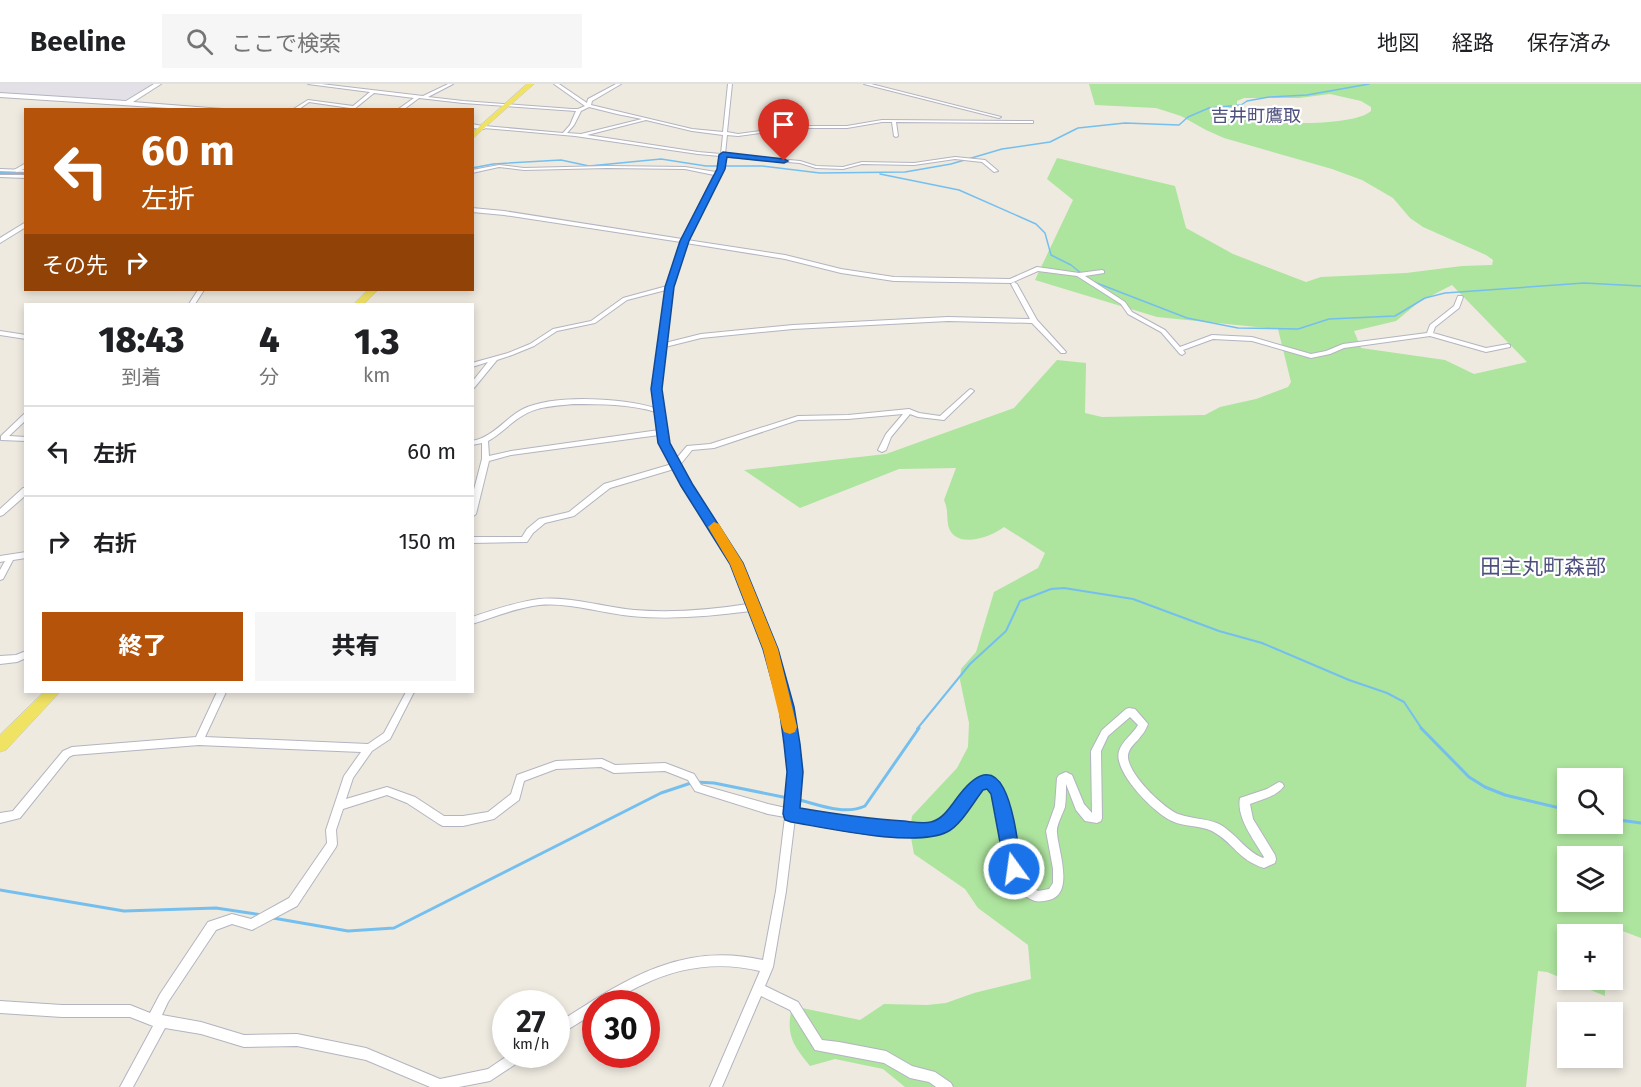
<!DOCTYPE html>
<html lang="ja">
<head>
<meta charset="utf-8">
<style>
  body { margin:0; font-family:"Fira Sans","Noto Sans JP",sans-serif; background:#f6f6f6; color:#202124; height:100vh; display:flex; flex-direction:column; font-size:22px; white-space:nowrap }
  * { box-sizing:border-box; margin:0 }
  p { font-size:20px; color:#757577 }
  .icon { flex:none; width:33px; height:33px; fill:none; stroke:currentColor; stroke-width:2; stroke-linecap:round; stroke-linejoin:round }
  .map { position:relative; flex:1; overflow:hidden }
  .side { position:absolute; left:24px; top:219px; width:450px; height:390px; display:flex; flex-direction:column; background:#fff; border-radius:0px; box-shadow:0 3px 9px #0003 }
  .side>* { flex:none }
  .top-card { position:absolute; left:24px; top:24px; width:450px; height:183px; border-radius:0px; box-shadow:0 3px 9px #0003; background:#b45309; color:#fff; overflow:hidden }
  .tools { position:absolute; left:1557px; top:684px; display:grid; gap:12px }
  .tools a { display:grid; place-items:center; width:66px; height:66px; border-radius:0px; background:#fff; box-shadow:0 3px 9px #0003; font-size:30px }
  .speed { position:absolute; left:492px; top:906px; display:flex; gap:12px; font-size:30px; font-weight:700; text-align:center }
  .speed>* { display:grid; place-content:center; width:78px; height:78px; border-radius:50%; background:#fff; box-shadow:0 3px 9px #0003; line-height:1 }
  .speed small { font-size:15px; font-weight:400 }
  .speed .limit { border:9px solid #d22; background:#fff; color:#111 }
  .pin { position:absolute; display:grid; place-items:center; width:51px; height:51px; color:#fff; margin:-62px -26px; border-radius:50% 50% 50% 0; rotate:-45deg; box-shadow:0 0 6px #0007 }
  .pin .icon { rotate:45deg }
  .me { position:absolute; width:66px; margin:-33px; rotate:346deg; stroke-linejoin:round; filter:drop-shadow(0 0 4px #0008) }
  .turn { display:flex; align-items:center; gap:21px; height:126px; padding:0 18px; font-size:27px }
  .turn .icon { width:78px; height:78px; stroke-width:2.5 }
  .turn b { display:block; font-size:42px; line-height:51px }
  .then { display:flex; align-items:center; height:57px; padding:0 18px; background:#0003; gap:12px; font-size:22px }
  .eta { display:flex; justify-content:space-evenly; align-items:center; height:102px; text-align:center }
  .eta b { font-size:36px; font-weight:800; line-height:42px }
  .action { display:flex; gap:12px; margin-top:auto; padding:12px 18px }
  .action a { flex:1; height:69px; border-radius:0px; background:#b45309; color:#fff; font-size:24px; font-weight:800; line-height:69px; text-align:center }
  .action a+a { background:#f6f6f6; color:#202124 }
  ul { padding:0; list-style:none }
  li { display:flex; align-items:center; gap:18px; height:90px; padding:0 18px; border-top:2px solid #e0e0e0 }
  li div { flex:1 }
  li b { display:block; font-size:22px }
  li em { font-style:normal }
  header { display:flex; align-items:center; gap:36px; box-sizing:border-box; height:84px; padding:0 30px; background:#fff; border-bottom:2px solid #e0e0e0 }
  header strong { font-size:28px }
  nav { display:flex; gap:33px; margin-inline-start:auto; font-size:21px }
  .search { width:420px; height:54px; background:#f6f6f6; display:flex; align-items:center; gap:15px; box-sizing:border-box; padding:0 21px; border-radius:0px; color:#757577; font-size:22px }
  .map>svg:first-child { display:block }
  .industrial { fill:#e3e0e7 }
  .green { fill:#ade49e; fill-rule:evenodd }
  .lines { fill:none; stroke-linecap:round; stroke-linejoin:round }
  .stream-far2 { stroke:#75bfef; stroke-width:1.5 }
  .stream-far1 { stroke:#75bfef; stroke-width:2 }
  .stream { stroke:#75bfef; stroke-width:3 }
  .river { fill:#75bfef; fill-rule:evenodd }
  .minor-casing { stroke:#b3b4c0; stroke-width:2 }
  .tertiary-casing { stroke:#b3b4c0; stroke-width:2 }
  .primary-casing { stroke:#c8c8c8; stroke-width:1 }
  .minor { fill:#fff; fill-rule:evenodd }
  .tertiary { fill:#fff; fill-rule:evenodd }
  .primary { fill:#f0e263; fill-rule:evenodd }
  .route { fill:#1a73e8; stroke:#114b97; stroke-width:1.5 }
  .slow { fill:#f59e0b }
  .labels { text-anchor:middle; stroke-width:4.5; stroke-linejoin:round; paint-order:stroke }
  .far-quarter-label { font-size:18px; fill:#4d507f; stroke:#fff }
  .quarter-label { font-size:21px; fill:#4d507f; stroke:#fff }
</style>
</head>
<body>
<header>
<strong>Beeline</strong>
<div class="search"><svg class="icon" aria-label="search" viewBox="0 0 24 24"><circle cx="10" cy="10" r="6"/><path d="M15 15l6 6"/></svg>ここで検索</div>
<nav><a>地図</a><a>経路</a><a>保存済み</a></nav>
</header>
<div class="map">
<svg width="1641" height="1003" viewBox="0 0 1641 1003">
  <rect width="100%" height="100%" fill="#eeeae0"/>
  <path class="industrial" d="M0,0H152L128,15L120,17L0,8Z"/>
  <path class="green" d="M1089,0H1641V854L1604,840V850H1568V896H1605V912L1547,888L1538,887L1526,1003H905L883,985L835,975L810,982C795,963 786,953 791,928L802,924L860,936L884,920L927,921L946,919L974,909L1031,895L1028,861L978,824L965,805L914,770L910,748L912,732L957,684L968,663L969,639L960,596L961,585L976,568L994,508L1038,484L1045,469L1004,443C993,452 957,466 949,444C946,435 949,427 944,416L956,384L899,385L800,424L744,386L886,370L1014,324L1057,276L1086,279L1085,329L1102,333L1205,331L1220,323L1256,315L1288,303L1291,298L1278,245L1157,233L1035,196L1073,116L1047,95L1057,74L1175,102L1186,144L1233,170L1306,198L1321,193L1406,189L1462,182L1492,181L1493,176L1486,171L1423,143L1410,134L1393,114L1362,96L1332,85L1224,54L1206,46L1181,32L1156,24L1095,21ZM1330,10L1361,17L1371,23V27C1355,42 1275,41 1254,35C1246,32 1240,28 1237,20V17L1244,14H1299ZM1452,201L1527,278L1474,290L1445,276L1361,264L1354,247L1396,237L1419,218ZM1568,694H1612V740H1568ZM1568,772H1612V818H1568Z"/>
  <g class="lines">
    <path class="stream-far2" d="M472,84L493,80L561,76L589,82L661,75L706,82H762L820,89L905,88L951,80L1002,65L1050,58L1078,44L1125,39L1179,41L1188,33L1209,24L1241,21L1247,17L1269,13L1307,11L1369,0
      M880,90L959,106L1036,140L1045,149L1051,171L1071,181L1082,190
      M1094,198L1187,234L1238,244L1298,245L1329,235L1395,232L1425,214L1445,209L1584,199L1641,202"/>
    <path class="stream-far1" d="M917,645L970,580L1006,547L1020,517L1051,505L1064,504L1133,515L1219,547L1262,559L1349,596L1387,609L1404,618L1422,645"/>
    <path class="stream" d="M1421,644L1469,693L1485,703L1505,711L1568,726
      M696,698L714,699L788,714
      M796,715C817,720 844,732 865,722L919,644
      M1612,735L1641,739
      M0,806L124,827L216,824L262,831
      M273,834L348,847L394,844L661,709L691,699"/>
    <path class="river" d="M0,86L26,87V93L0,92Z"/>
    <g class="minor-casing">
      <path id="minor" d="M308,0H321L423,12L448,0H453L428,13L463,17L572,25H578L585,22L554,0H559L587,19L588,15L616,0H621L592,17L591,21L692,45L723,48L728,0H732L727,48L738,50L796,42H847L882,36L1033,37V39H1031L896,38L898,52L896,53L894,52L892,38H882L847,44H796L738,52L727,51L725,70L800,77L816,82L843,83L862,78L914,79L955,73L985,76L998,87L994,88L982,78L955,75L914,81L862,80L843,85L816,84L800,79L725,73L724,80L720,90L687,156L785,171L841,185L894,193L1010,195L1037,183L1079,189L1102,186L1104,187V189L1085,192L1125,218L1132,228L1165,246L1180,263L1212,251L1252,253L1311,270L1326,267L1343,260L1427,249L1430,241L1454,222L1458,212H1462L1463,213L1459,224L1435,243L1433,249L1486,264L1508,260L1510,261V263L1486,268L1430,252L1344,264L1330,270L1311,274L1252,257L1213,255L1183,266L1185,269L1182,271L1180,270L1161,248L1128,230L1121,220L1077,192L1038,187L1011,199L894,197L841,189L785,175L686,159L673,200L665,259L701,250L793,241L948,233L1030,235L1011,200L1014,198L1017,200L1037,236L1066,268L1065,269H1061L1032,239L948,237L793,245L701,254L665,263L659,305L668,359L676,375L687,362L710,360L798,332L848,331L909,325L919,329L940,332L969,306L971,305L974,307L944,336L918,333L910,330L891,353L886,366L882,368L878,366L886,350L903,330L848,335L798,336L714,364L692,366L680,381L690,401L740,479L774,565L791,623L800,688L796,725L867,738L929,741L940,738L975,697L991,693L994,694L1003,708L1011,756L1016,775L1021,790L1030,802L1038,807L1049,805L1053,799V785L1046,747L1055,722L1057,694L1059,691L1066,688L1072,691L1084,720L1092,729L1091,667L1102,646L1126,625L1129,624L1135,625L1148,640C1146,645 1144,649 1141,652C1137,658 1129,663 1128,671C1126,688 1163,724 1178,730C1191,735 1206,734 1219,740C1236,749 1245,767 1263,774L1264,773C1255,757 1236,734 1240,714L1267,705L1279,698L1282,699L1284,702C1276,713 1262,715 1250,720L1253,735L1275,771L1276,775L1275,779L1264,784C1238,776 1233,758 1212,747C1199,741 1184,743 1172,737C1154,729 1113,688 1119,667C1123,656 1133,650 1138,641L1130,633L1108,652L1101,667L1102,734L1101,737L1097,739L1085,737L1076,726L1066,700C1066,708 1066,716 1065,723C1062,732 1056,741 1057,749C1058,766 1075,810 1049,816C1045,817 1039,818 1035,817C1018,812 1012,793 1006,778C999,756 1000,720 989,702L981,704L947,745L929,751L867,748L795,734L786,807L773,883L765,902L798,918L822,956L839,958L886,967L912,982L935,988L951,999L953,1003H936L929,998L910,994L884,979L815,966L790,926L761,912L722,1003H710L760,887C719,877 679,883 642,901C635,904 628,908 621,912C618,914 613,918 609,919C606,921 599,920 596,920V928L556,953V940C623,897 680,857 763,876L776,807L785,733L768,730L695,707L688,696L665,687L614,689L601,683L556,685L524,697L519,716L494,735L463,742H443L439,740L407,719L387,711L343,725L336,746L337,760L336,763L297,822L252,846L232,840L216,846L168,918L162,931L201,938L244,951L297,950L366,964L440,995L488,985L510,970H527L525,974L490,997L459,1003H430L366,976L297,962L244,963L201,950L165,944L133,1003H120L153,942L130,933H62L0,929V917L62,921H130L150,929L160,910L208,838L232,830L251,835L289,814L327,759L326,746L344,692L361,668L199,661L73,671L69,673L20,734L0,739V729L13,727L63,667L72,663L196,653L217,608H226L205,653L368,660L384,649L406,608H414L390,655L372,667L353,694L346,715L387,703L415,713L444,732H463L488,728L511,710L517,691L556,677L602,675L615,681L665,679L694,690L701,701L768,720L786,724L790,688L781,623L766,565L751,527C711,532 671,536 631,532C600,529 570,518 539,521C516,524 494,533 472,540V533C494,526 516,518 539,515C571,512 602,523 634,526C672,529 710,526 748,520L732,480L684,404L674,385L610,404L574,432L545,439L533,449L527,458L472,459V453H522L527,445L539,435L569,428L604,400L672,380L660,359L659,351L511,371L489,377L476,430L472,433V413L482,375V359L472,361V357C494,353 505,334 523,325C554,310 622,314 655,324L653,305L666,206L627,216L595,239L557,247L534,262L512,271L497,276L474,304L472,305V298L488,278L472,283V279L508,269L530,260L553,245L591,237L623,214L667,202L681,158L504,131L472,128V124L504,127L682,155L714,91L685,85L607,84L524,86L499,83L472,89V86L499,81L524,84L607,82L685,83L716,88L720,80V72L698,70L575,52L484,44L482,43L484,42L563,49L570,41L576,27L463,19L419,14L403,26H397L414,14L374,9L353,26H349L350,24L309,18L298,26H292L308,16L353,22L370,8ZM589,23L617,30L642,35L581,50L567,49L574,41L581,27ZM646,36L692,47L723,51L721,70L698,68L587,51ZM573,320C601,320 629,320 656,328L659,346L511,367L489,372L488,357C501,350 510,339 522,332C537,322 556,322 573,320Z
        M864,0H871L1001,33L999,34Z
        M0,85L26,86V88L0,87Z
        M0,91H26V94L0,93Z
        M198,206H204L195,220H189Z
        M0,247L26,251V255L0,251Z
        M24,330H26V336L9,352L26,353V357L1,356V352Z
        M23,404H26V411L3,431L0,432V425Z
        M26,468V474L13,476L3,495L0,496V486L5,477L0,478V472Z
        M26,567V574L17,578L0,580V572L16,571Z"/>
    </g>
    <g class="tertiary-casing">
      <path id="tertiary" d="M154,0H161L133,18L235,26H199L0,13V9L126,17Z
        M472,40L487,43L484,45L472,44Z
        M26,79V84L17,88L14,86Z
        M26,138V143L0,159V154Z"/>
    </g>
    <g class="primary-casing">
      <path id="primary" d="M527,0H534L472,55V49Z
        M368,206H378L364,220H354Z
        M44,608H60L6,666L0,668V651Z"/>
    </g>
    <use href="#minor" class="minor"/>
    <use href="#tertiary" class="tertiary"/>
    <use href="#primary" class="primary"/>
  </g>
  <path class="route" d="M723,68L784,75L788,77L784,79L727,73L725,85L689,157L674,203L662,305L670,359L693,401L743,479L778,565L794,623L800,660L803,688L800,724C835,730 869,735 904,737C913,738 923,740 931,738C944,735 952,720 960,710C1009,648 1016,753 1022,785L1020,791L1014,793L1007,791L1005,785L991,710L987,705L983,706C973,719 961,741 947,748C915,764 827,744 791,738L785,736L783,730L787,688L784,660L779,623L763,565L730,480L681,402L658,359L651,305L665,203L680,157L717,85L719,71Z"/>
  <path class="slow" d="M714,438L719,440L743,479L778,565L797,643L795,648L790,650L784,648L782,643L763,565L730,480L708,443Z"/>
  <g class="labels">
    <g class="far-quarter-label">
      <text x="1256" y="38">吉井町鷹取</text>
    </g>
    <g class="quarter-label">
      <text x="1543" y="490">田主丸町森部</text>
    </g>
  </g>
</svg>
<div class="tools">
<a><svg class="icon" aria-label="search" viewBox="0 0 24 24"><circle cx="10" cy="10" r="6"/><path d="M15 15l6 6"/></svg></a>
<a><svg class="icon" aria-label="layers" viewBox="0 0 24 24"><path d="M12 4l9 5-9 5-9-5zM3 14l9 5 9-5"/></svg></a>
<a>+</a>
<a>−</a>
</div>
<div class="speed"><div>27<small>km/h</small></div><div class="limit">30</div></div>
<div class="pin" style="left:784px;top:77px;background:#d93025"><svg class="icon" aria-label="arrive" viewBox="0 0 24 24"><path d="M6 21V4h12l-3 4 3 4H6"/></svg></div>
<svg class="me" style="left:1014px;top:785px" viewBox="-20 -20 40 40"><circle r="17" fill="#1a73e8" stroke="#fff" stroke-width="3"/><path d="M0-11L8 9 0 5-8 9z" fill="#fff"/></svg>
<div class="top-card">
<div class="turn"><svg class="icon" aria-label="left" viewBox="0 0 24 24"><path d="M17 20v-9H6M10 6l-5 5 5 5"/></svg><div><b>60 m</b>左折</div></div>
<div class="then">その先<svg class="icon" aria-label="right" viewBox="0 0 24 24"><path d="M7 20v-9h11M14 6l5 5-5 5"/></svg></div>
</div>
<section class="side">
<div class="eta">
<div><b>18:43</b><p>到着</p></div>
<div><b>4</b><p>分</p></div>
<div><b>1.3</b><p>km</p></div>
</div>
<ul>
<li><svg class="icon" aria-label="left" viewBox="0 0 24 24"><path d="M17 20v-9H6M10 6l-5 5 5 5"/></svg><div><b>左折</b></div><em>60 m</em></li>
<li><svg class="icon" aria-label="right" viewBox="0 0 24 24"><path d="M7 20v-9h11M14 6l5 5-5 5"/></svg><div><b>右折</b></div><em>150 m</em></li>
</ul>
<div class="action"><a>終了</a><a>共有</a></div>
</section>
</div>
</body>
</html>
